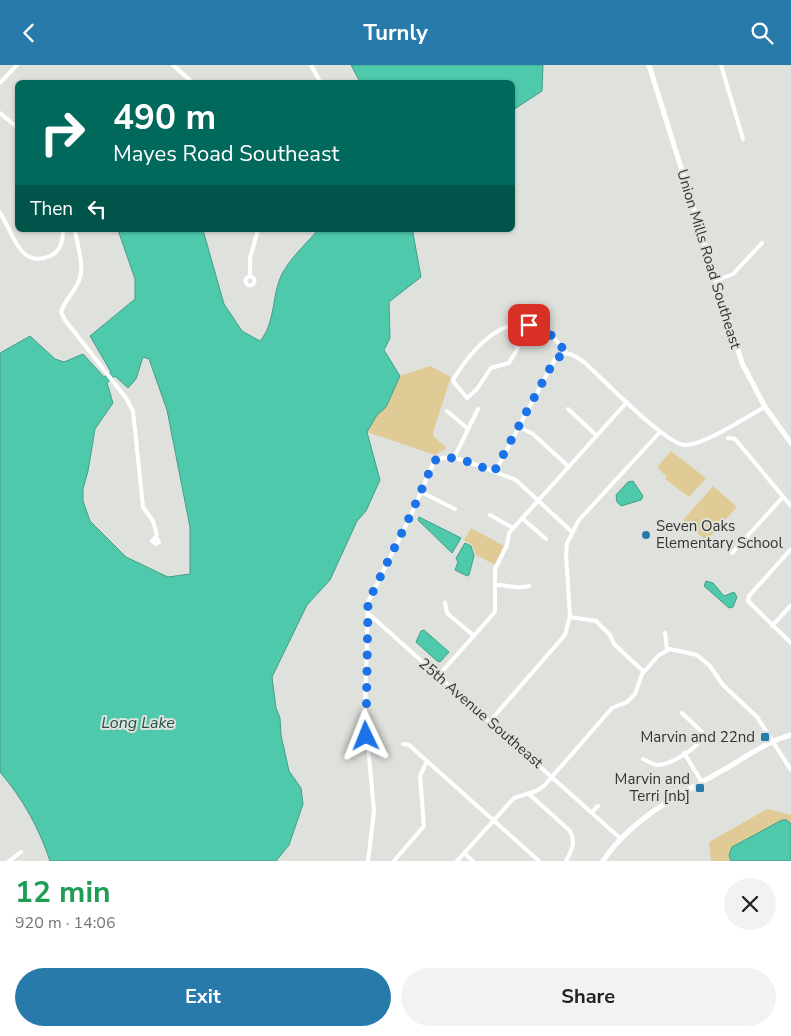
<!DOCTYPE html>
<html lang="en">
<head>
<meta charset="utf-8">
<style>
  body { margin:0; font-family:"Nunito Sans",sans-serif; background:#f2f2f2; color:#222; height:100vh; display:flex; flex-direction:column; font-size:19px; white-space:nowrap }
  * { box-sizing:border-box; margin:0 }
  p { font-size:16px; color:#767676 }
  .icon { flex:none; width:28px; height:28px; fill:none; stroke:currentColor; stroke-width:2; stroke-linecap:round; stroke-linejoin:round }
  .map { position:relative; height:796px; overflow:hidden }
  .panel { display:flex; flex-direction:column; background:#fff; flex:1 }
  .panel>* { flex:none }
  .guide { position:absolute; left:15px; top:15px; width:500px; height:152px; border-radius:8px; box-shadow:0 1px 4px #0004; background:#00695c; color:#fff; overflow:hidden }
  .pin { position:absolute; display:grid; place-items:center; width:42px; height:42px; color:#fff; margin:-21px; border-radius:10px; box-shadow:0 2px 8px #0006 }
  .me { position:absolute; width:55px; margin:-28px; rotate:358deg; stroke-linejoin:round; filter:drop-shadow(0 0 4px #0008) }
  .turn { display:flex; align-items:center; gap:18px; height:105px; padding:0 15px; font-size:22px }
  .turn .icon { width:65px; height:65px; stroke-width:2.5 }
  .turn b { display:block; font-size:35px; line-height:42px }
  .then { display:flex; align-items:center; height:48px; padding:0 15px; background:#0003; gap:10px; font-size:19px }
  .round { display:grid; place-items:center; flex:none; width:52px; height:52px; border-radius:26px; background:#f2f2f2 }
  .overview { display:flex; align-items:center; justify-content:space-between; height:85px; padding:0 15px }
  h1 { font-size:30px; font-weight:700; line-height:38px; color:#1e9e55 }
  .primary-button { display:flex; gap:10px; margin-top:auto; padding:10px 15px }
  .primary-button a { flex:1; height:58px; border-radius:30px; background:#287aab; color:#fff; font-size:20px; font-weight:700; line-height:58px; text-align:center }
  .primary-button a+a { background:#f2f2f2; color:#222 }
  header { display:flex; justify-content:space-between; align-items:center; height:65px; padding:0 15px; background:#287aab; color:#fff; font-size:22px; font-weight:700 }
  .map>svg:first-child { display:block }
  .green { fill:#e0cb97 }
  .water { fill:#4ec9ac; stroke:#469c87; fill-rule:evenodd }
  .lines { fill:none; stroke-linecap:round; stroke-linejoin:round }
  .street { stroke:#fff; stroke-width:4 }
  .secondary { stroke:#fff; stroke-width:5 }
  .route { stroke:#1a73e8; stroke-width:9; stroke-dasharray:0 16.2 }
  .poi-dot { fill:#287aab; stroke:#dfe2dc; stroke-width:2 }
  .labels { text-anchor:middle; stroke-width:4; stroke-linejoin:round; paint-order:stroke }
  .street-label { font-size:15px; fill:#333432; stroke:#dfe2dc }
  .poi-label { font-size:15px; fill:#333432; stroke:#dfe2dc; text-anchor:end }
  .water-label { font-size:16px; font-style:italic; fill:#205347; stroke:#dfe2dc }
</style>
</head>
<body>
<header><svg class="icon" aria-label="back" viewBox="0 0 24 24"><path d="M15 5l-7 7 7 7"/></svg>Turnly<svg class="icon" aria-label="search" viewBox="0 0 24 24"><circle cx="10" cy="10" r="6"/><path d="M15 15l6 6"/></svg></header>
<div class="map">
<svg width="791" height="796" viewBox="0 0 791 796">
  <rect width="100%" height="100%" fill="#dfe2dc"/>
  <path class="green" d="M430,301L451,312L433,367L434,372L447,383L435,390L367,367L377,350L386,342L400,311Z
    M671,386L706,413L689,432L665,414L667,412L657,402Z
    M713,421L737,442L706,476L683,455Z
    M471,463L504,481L495,500L476,490L472,480L464,475Z
    M767,744L791,750V796H711L709,777Z"/>
  <path class="water" d="M351,0H543L542,26L513,45L512,18L360,17Z
    M118,165H203L224,239L242,266L260,276C275,259 272,231 281,211C289,194 306,179 318,165H414L413,168L421,212L389,237L390,273L384,285L400,311L386,342L377,350L367,367L380,415L366,446L357,456L330,515L307,540L272,612L276,643L280,653L281,670L289,706L301,723L303,739L289,780L276,796H50C39,763 23,734 0,707V288L30,271L55,294L64,297L83,289L104,312L111,307L90,271L135,234V214ZM143,292L149,294L167,345L190,462V509L168,512L126,492L90,456L83,436V424L88,406L95,364L113,338L107,318L115,311L128,323L136,314Z
    M633,416L643,431L641,435L621,441L617,437L616,430L628,417Z
    M419,452L461,473L452,488L418,455Z
    M465,478L471,481L474,491L469,510L467,511L455,505L458,497L456,493Z
    M706,516L713,518L724,531L734,527L737,532L733,542L729,543L704,521Z
    M424,565L449,587L440,597L437,596L416,577L421,566Z
    M782,755H787L791,759V796H731L729,790L732,782Z"/>
  <g class="lines">
    <path class="street" d="M173,0L193,18
      M311,0L321,18
      M721,0L743,74
      M0,18L17,0
      M0,48L18,63
      M0,148C13,166 19,205 50,191C61,186 63,176 63,165
      M75,165C77,179 84,199 80,213C76,226 65,234 61,247L65,255L126,333L133,346L143,442L153,456L157,470L152,476L156,479L159,477L156,472
      M250,211V193L258,165
      M245.5 216a4.5 4.5 0 1 1 9 0a4.5 4.5 0 1 1-9 0Z
      M715,216L733,209L762,178
      M515,259L511,274L518,283L509,298L491,303L477,324L467,333L453,316L454,313C471,286 503,247 539,262C551,267 559,279 567,288
      M568,344L597,371
      M447,346L468,364
      M519,362L533,369L569,402
      M728,373L735,374L791,441
      M454,393L478,344
      M495,407L516,415L572,467
      M421,427L455,444
      M490,450L513,463
      M522,453L546,474
      M791,484L749,531L748,536L791,578
      M732,488L783,432
      M495,520C508,519 516,525 529,521
      M445,538L447,548L474,571
      M369,549L621,774
      M570,552L596,556L610,570L614,579L644,607
      M772,561L791,540
      M665,568L667,585
      M438,611L495,547V504L507,480L509,468L627,337
      M490,656L565,570L570,551L566,490L567,478L579,455L660,367
      M403,679L409,680L539,796
      M684,688L702,717
      M643,694C647,696 652,699 657,700C671,700 696,684 703,672L702,667L682,648
      M528,728L570,766C576,778 572,785 566,796
      M592,747L598,741
      M464,788L473,796
      M9,796L21,787
      M368,796L374,746L365,649L368,537L412,448L434,396C450,386 478,401 495,407L555,294C565,283 576,291 585,298C603,314 666,380 685,380C704,380 747,352 765,342
      M394,796L424,761L420,711L427,696
      M457,796L514,733L536,726L544,721L612,643L627,637L635,629L642,609L659,590L670,584L697,590L710,601L723,620L757,652L791,705"/>
    <path class="secondary" d="M649,0L742,298L765,342L791,378
      M603,796C632,752 682,728 727,703C747,691 768,676 791,670"/>
  </g>
  <g class="lines">
    <path class="route" d="M366,671L368,537L412,447L434,396C450,386 478,401 494,407L555,294L567,288L548,267L529,260"/>
  </g>
  <g class="poi-dot">
    <circle cx="646" cy="470" r="5"/>
    <rect x="760" y="667" width="10" height="10" rx="2.5"/>
    <rect x="695" y="718" width="10" height="10" rx="2.5"/>
  </g>
  <g class="labels">
    <g class="street-label">
      <text transform="translate(709 194) rotate(73)" y="5">Union Mills Road Southeast</text>
      <text transform="translate(481 648) rotate(41)" y="5">25th Avenue Southeast</text>
    </g>
    <g class="poi-label">
      <text x="656" y="466" text-anchor="start">Seven Oaks<tspan x="656" dy="17">Elementary School</tspan></text>
      <text x="755" y="677">Marvin and 22nd</text>
      <text x="690" y="719">Marvin and<tspan x="690" dy="17">Terri [nb]</tspan></text>
    </g>
    <g class="water-label">
      <text x="138" y="663">Long Lake</text>
    </g>
  </g>
</svg>
<div class="pin" style="left:529px;top:260px;background:#d93025"><svg class="icon" aria-label="arrive" viewBox="0 0 24 24"><path d="M6 21V4h12l-3 4 3 4H6"/></svg></div>
<svg class="me" style="left:366px;top:671px" viewBox="-20 -20 40 40"><path d="M0-17L14 15 0 8-14 15z" fill="#1a73e8" stroke="#fff" stroke-width="4"/></svg>
<div class="guide">
<div class="turn"><svg class="icon" aria-label="right" viewBox="0 0 24 24"><path d="M7 20v-9h11M14 6l5 5-5 5"/></svg><div><b>490 m</b>Mayes Road Southeast</div></div>
<div class="then">Then<svg class="icon" aria-label="left" viewBox="0 0 24 24"><path d="M17 20v-9H6M10 6l-5 5 5 5"/></svg></div>
</div>
</div>
<section class="panel">
<div class="overview"><div><h1>12 min</h1><p>920 m · 14:06</p></div><a class="round"><svg class="icon" aria-label="close" viewBox="0 0 24 24"><path d="M6 6l12 12M18 6L6 18"/></svg></a></div>
<div class="primary-button"><a>Exit</a><a>Share</a></div>
</section>
</body>
</html>
